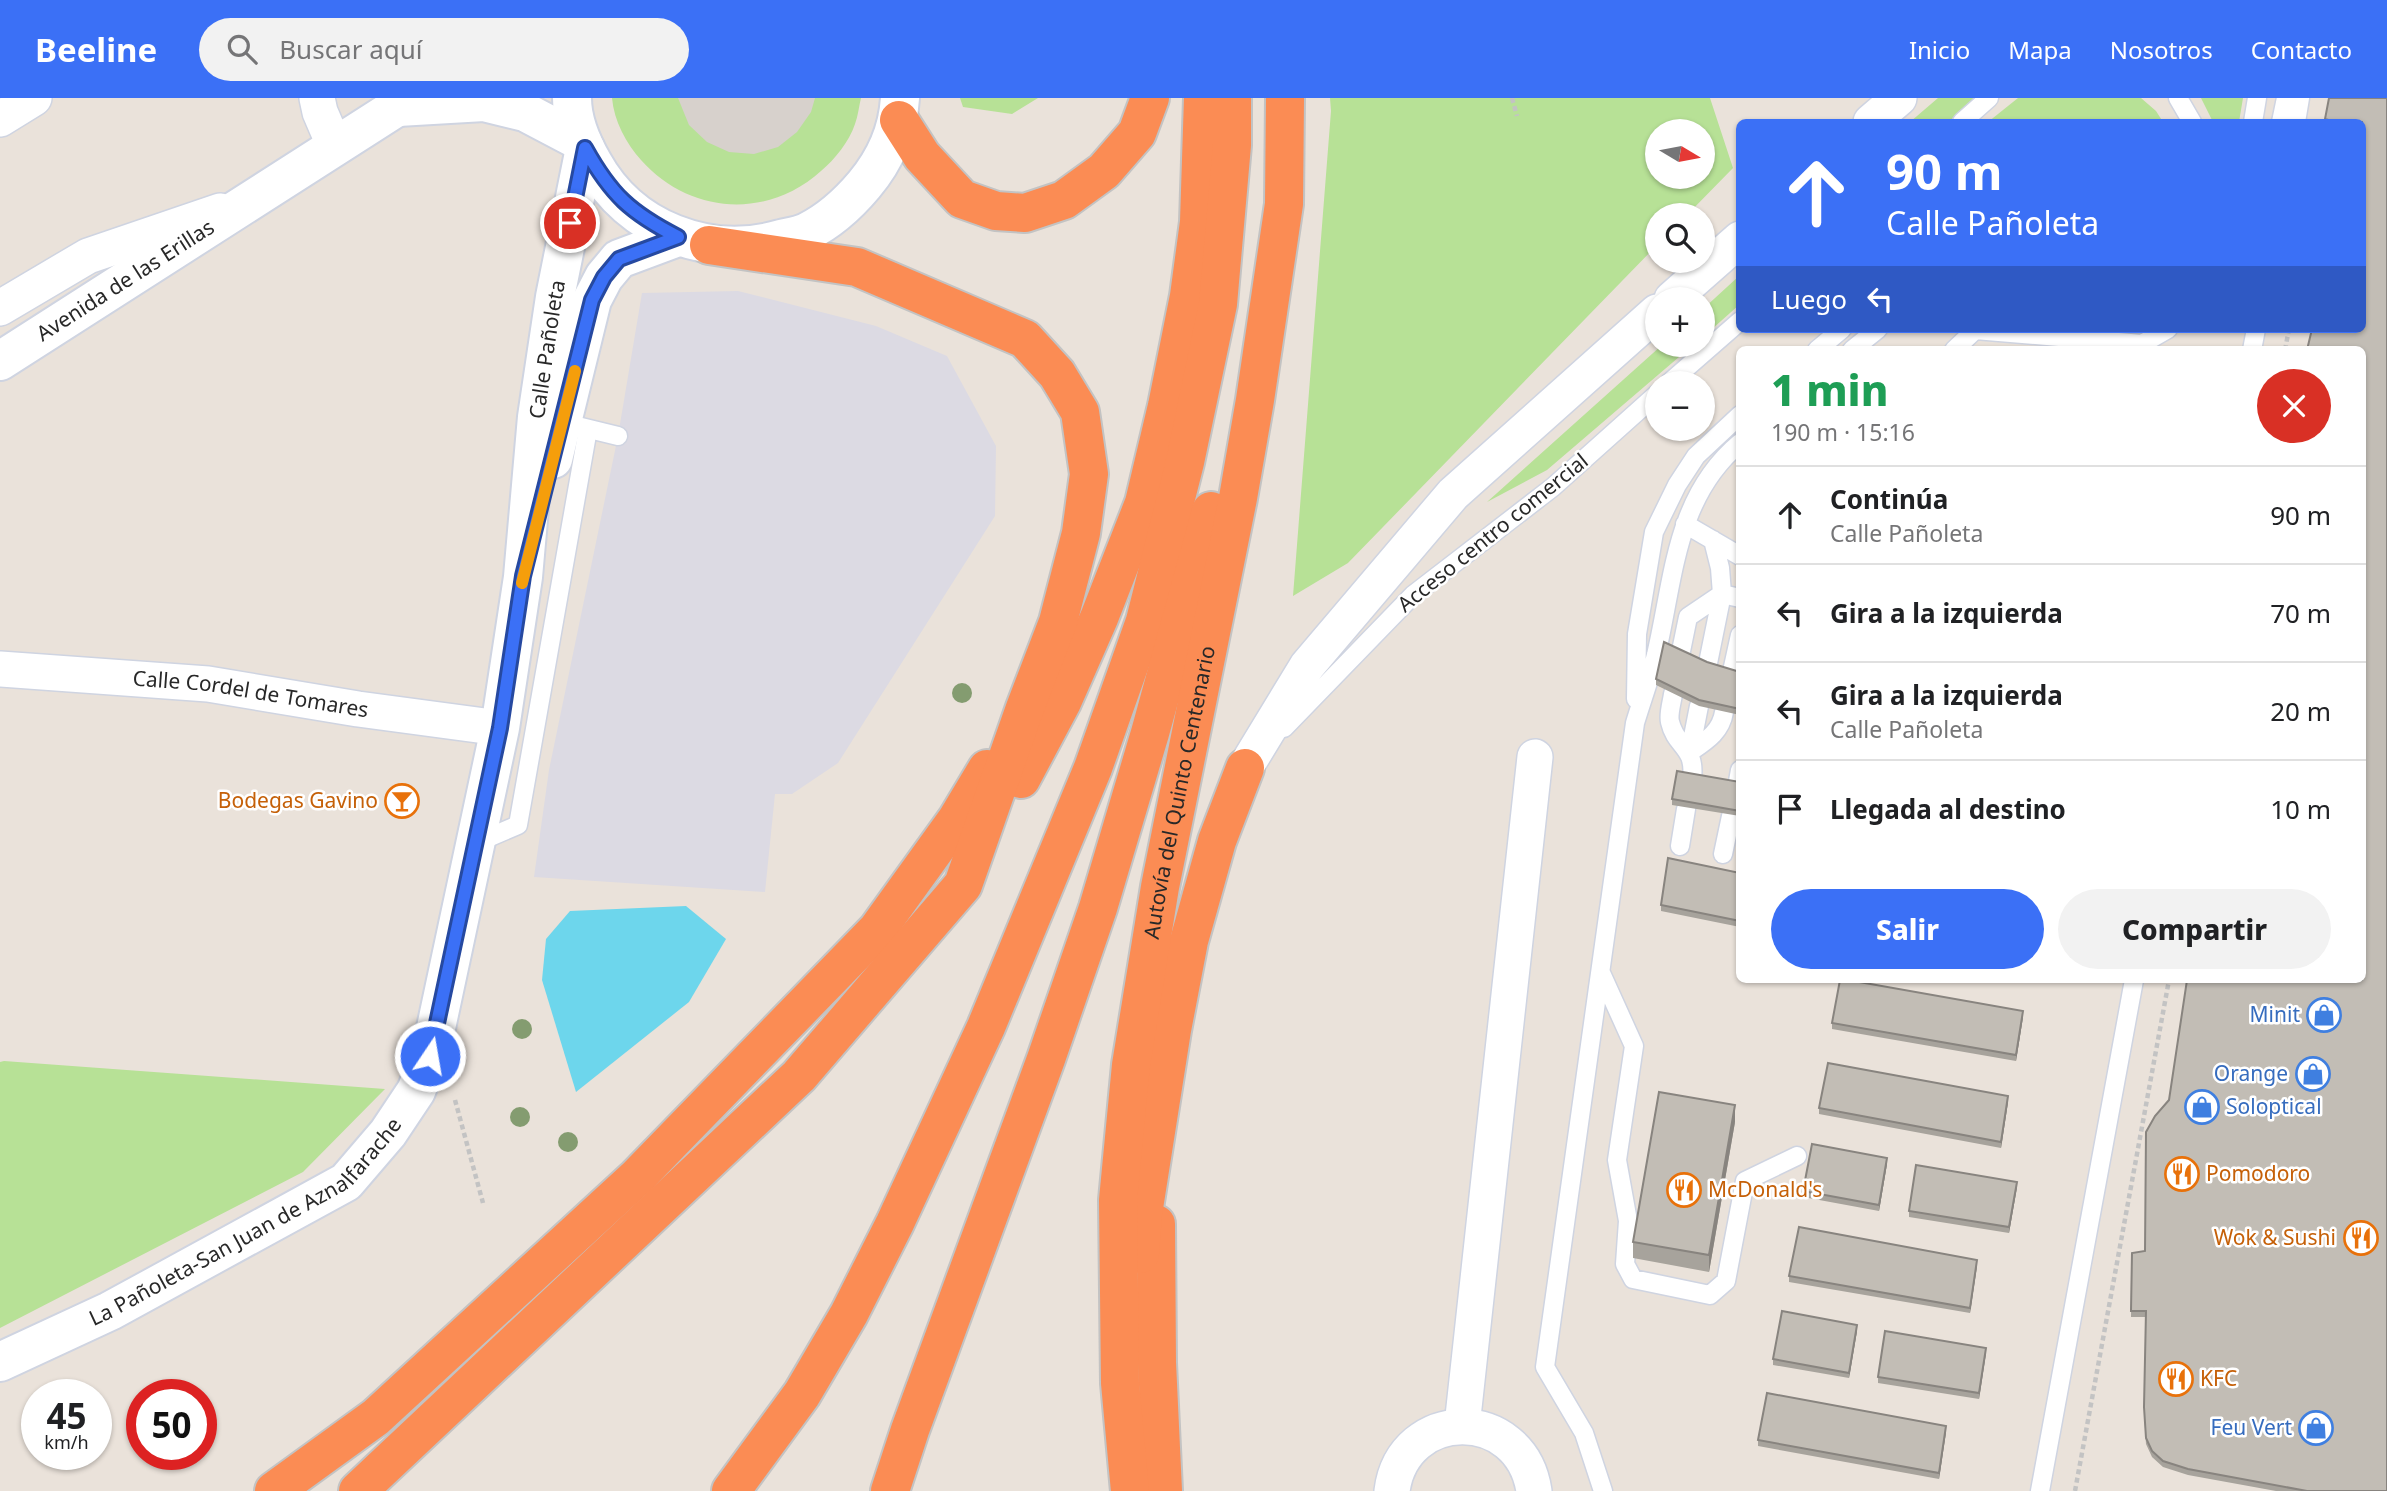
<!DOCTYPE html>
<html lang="es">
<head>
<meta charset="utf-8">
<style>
  body { margin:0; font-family:"Noto Sans",sans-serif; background:#f2f2f2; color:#202124; height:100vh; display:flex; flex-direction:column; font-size:26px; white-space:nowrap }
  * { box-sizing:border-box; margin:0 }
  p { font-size:23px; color:#757577 }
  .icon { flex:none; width:38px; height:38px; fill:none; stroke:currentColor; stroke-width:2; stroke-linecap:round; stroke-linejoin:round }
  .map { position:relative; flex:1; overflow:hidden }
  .details { position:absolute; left:1736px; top:248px; width:630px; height:637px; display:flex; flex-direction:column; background:#fff; border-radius:10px; box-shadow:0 2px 5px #0004 }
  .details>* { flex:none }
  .hud { position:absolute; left:1736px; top:21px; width:630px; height:214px; border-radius:10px; box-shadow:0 2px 5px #0004; background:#3b70f6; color:#fff; overflow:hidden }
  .needle { width:46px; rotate:100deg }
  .fabs { position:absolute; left:1645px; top:21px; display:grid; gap:14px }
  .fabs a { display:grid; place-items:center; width:70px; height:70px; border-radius:50%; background:#fff; box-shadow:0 2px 5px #0004; font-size:35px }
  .speed { position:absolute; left:21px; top:1281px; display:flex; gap:14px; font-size:35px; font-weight:700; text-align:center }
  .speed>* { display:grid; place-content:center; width:91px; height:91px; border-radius:50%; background:#fff; box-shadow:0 2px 5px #0004; line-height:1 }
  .speed small { font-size:18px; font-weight:400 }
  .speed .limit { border:10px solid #d22; background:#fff; color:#111 }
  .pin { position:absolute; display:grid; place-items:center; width:60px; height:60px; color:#fff; margin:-30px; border:4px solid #fff; border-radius:50%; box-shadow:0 2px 7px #0007 }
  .me { position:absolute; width:77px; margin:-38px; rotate:12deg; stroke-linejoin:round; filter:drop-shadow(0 0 5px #0008) }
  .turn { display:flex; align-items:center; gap:24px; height:147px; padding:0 35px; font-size:32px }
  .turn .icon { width:91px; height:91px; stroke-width:2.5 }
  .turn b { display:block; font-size:49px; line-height:60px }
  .then { display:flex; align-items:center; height:66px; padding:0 35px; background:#0003; gap:14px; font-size:26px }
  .round { display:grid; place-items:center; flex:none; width:74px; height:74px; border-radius:37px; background:#f2f2f2 }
  .head { display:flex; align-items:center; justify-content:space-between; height:119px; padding:0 35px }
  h1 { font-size:42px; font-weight:800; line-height:52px; color:#1e9e55 }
  .cta { display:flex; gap:14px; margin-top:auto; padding:14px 35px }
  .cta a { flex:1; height:80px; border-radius:42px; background:#3b70f6; color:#fff; font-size:28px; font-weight:800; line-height:80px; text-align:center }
  .cta a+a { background:#f2f2f2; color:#202124 }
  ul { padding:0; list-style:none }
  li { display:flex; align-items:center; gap:21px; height:98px; padding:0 35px; border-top:2px solid #e0e0e0 }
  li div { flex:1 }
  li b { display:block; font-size:26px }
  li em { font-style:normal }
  header { display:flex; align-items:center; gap:42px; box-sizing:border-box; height:98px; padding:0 35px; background:#3b70f6; color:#fff }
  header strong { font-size:33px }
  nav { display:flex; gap:38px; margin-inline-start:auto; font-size:24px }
  .search { width:490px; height:63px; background:#f2f2f2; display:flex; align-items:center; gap:18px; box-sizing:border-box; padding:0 24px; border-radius:38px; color:#757577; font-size:26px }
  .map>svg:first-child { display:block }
  .industrial { fill:#dcdae3 }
  .green { fill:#b7e196; fill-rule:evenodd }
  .plaza { fill:#d7d1cc }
  .water { fill:#6dd6ec }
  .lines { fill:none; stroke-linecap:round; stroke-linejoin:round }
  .service-casing { stroke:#cfd4e1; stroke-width:21 }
  .minor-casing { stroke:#cfd4e1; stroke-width:38 }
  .tertiary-casing { stroke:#cfd4e1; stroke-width:42 }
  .secondary-casing { stroke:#cfd4e1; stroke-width:42 }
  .motorway-casing { stroke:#c3c3c3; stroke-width:42 }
  .path { stroke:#c3c3c3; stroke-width:4.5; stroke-dasharray:5 3.5; stroke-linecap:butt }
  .service { stroke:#fff; stroke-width:18 }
  .minor { stroke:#fff; stroke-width:35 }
  .tertiary { stroke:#fff; stroke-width:38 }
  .secondary { stroke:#fff; stroke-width:38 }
  .motorway { stroke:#fb8c54; stroke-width:38 }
  .tree { fill:#849c70 }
  .wall { fill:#a7a39c }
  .shaded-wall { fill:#88847f }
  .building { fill:#c2bdb5; stroke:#88847f; stroke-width:2 }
  .route-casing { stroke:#2649a0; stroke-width:18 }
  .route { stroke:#3b70f6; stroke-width:12 }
  .slow { stroke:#f59e0b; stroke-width:12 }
  .labels { text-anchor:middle; stroke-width:5; stroke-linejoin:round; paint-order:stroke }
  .street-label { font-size:21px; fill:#282828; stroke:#fff }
  .food-label { font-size:21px; fill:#c56008; stroke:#fff; text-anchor:start }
  .shop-label { font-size:21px; fill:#366cbe; stroke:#fff; text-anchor:end }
</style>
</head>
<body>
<header>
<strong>Beeline</strong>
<div class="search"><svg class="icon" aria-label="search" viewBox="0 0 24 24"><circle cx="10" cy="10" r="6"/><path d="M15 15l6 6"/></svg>Buscar aquí</div>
<nav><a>Inicio</a><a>Mapa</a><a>Nosotros</a><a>Contacto</a></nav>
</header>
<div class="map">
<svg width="2387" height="1393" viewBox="0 0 2387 1393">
  <rect width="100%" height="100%" fill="#eae2da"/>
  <path class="industrial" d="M738,193L876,228L947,258L996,348L995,418L838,665L792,696H775L765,794L534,779L549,672L618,338L642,195Z"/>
  <path class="green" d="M612,0H861C859,8 858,18 855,26C849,44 835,61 821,73C767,122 689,116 641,62C626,45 614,23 612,0Z
    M960,0H1038L1012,16L963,9Z
    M1330,0H1710L1733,70L1687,117H1657V147L1348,465L1293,498L1331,13ZM1703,33V79H1657V33Z
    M1938,0H1981L1952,24H1910Z
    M2018,0H2141L2156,13L2163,24H1988Z
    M2201,0H2243L2239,24H2213Z
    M1739,178V207L1703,239V211Z
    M1662,247H1693L1547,372L1487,404Z
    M4,963L385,991L303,1074L0,1230V964Z"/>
  <path class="plaza" d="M678,0H815L811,14L797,34L778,49L754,56L729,54L707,44L689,27Z"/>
  <path class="water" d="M686,808L726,841L689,904L576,994L542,882L546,841L570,813Z"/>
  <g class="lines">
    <g class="service-casing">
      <path id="service" d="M2178,0L2192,24
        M1962,24L1989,0
        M2253,24L2257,0
        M2281,24L2286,0
        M2296,24L2300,0
        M1817,252L1842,231
        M1852,252L1878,231
        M1954,252L1975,232L2142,246L2168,231
        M2252,252L2256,231
        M1669,285L1740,223
        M577,328L618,338
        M1685,426L1740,458
        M1680,558L1688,519L1722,496L1740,500
        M1707,570L1722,496L1720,470L1713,442
        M1731,578L1740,537
        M1673,596C1672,604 1668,616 1670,624C1676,650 1696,648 1692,681
        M1636,601L1637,536L1654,434L1677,387L1696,358L1740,317
        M1284,630L1413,497L1553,389L1657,296
        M1690,654C1706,643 1721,634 1724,614
        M1690,654L1699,608
        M1737,689L1740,672
        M476,745L518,727L588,331
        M1680,748L1686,711
        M1723,756L1731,718
        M1601,875L1634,948L1617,1062L1628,1123L1625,1166L1633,1181L1710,1197L1726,1183L1745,1083L1797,1058
        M1603,1393L1584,1335L1545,1269L1635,625C1642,602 1650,580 1656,557C1674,481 1675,399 1740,345
        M2040,1393L2134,882"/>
    </g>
    <g class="minor-casing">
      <g id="minor">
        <path d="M317,0L320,14L335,49"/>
        <path d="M0,21L34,0"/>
        <path d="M1871,24L1899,0"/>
        <path d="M1672,201L1740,141"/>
        <path d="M0,210L88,158L220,113"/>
        <path id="s1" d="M0,571L208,586L358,611L500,630"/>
        <path d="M1245,670L1307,568L1453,396L1657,214"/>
        <path d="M1462,1328L1535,659"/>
        <path d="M1392,1393C1403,1308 1521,1307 1534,1393"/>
      </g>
    </g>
    <g class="tertiary-casing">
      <g id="tertiary">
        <path d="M398,9L484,4L525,14L582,44"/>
        <path id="s2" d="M0,263L411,0"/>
      </g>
    </g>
    <g class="secondary-casing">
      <g id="secondary">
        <path d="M572,0C572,23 582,46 593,65C630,132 709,162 781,141C789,139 799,138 807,134C829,123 848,106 864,87C885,62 898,33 900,0"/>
        <path d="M553,361L592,202L604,179L619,161L678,139"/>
        <path id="s3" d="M0,1264L110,1213L346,1084L388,1035L416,993L430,958L500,630L523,479L537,319L555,199L585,50"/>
      </g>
    </g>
    <g class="motorway-casing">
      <g id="motorway">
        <path d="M899,22L922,58L962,101L996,113L1025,115L1064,102L1104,73L1137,35L1150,0"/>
        <path d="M1021,681L1062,604L1099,520L1144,405L1167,308L1189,198L1199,124L1203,0"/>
        <path d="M1156,1126L1157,1265L1163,1393"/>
        <path d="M1140,1156L1143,1116L1172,932L1189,843L1217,743L1245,670"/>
        <path d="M274,1393L376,1319L637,1079L877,832L957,721L987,671"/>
        <path d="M358,1393L799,978L963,787L1025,610L1058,524L1081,435L1089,376L1080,314L1057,276L1025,241L857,169L709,147"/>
        <path d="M731,1393L802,1296L849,1216L895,1125L986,929L1093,670L1145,523L1185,364L1218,206L1232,47V0"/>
        <path d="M890,1393L910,1332L1046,961L1098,810L1150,635L1211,413"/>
        <path id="s4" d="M1130,1393L1120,1285L1118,1102L1131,967L1160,789L1238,400L1255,302L1284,106L1285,0"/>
      </g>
    </g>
    <path class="path" d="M1512,0L1517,18
      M2285,252L2289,231
      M455,1002L483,1105
      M2075,1393L2169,882"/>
    <use href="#service" class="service"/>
    <use href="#minor" class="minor"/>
    <use href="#tertiary" class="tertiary"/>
    <use href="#secondary" class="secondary"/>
    <use href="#motorway" class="motorway"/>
  </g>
  <g class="tree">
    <circle cx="962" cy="595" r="10"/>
    <circle cx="522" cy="931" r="10"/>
    <circle cx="520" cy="1019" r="10"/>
    <circle cx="568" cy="1044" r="10"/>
  </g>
  <path class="wall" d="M2387,0V1393H2276L2188,1377L2163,1369L2152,1359L2146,1346L2144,1315L2146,1219H2131L2132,1155L2145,1153L2169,1002L2362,24H2325V21Z
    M1707,564L1740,574V617L1699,608L1656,587V581Z
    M1740,684V718L1672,707V701Z
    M1740,775V829L1661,813V807Z
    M2023,919L2016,963L1832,931V925Z
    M2008,1004L2001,1050L1819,1016V1010Z
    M1735,1024L1709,1174L1633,1160V1144Z
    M1887,1066L1879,1113L1803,1099V1093Z
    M2017,1089L2009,1135L1909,1119V1113Z
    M1977,1168L1970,1215L1789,1184V1178Z
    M1857,1233L1849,1280L1773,1267V1261Z
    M1986,1255L1979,1301L1878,1285V1279Z
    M1946,1334L1939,1381L1758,1348V1342Z"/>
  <path class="shaded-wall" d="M2023,913V919L2016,963V957Z
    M2008,998V1004L2001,1050V1044Z
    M1735,1007V1024L1709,1174V1157Z
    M1887,1060V1066L1879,1113V1107Z
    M2017,1084V1089L2009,1135V1129Z
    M1977,1162V1168L1970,1215V1210Z
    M1857,1227V1233L1849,1280V1275Z
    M1986,1250V1255L1979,1301V1295Z
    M1946,1328V1334L1939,1381V1375Z"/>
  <path class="building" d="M2329,0H2387V1393H2307L2188,1371L2163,1363L2152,1353L2146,1340L2144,1309L2146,1213H2131L2132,1155L2145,1153L2146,1034L2155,1018L2169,1002L2187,882H2362V252H2307L2312,231H2362V24H2335L2325,21Z
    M1664,544L1707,564L1740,574V611L1699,602L1656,581Z
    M1677,673L1740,684V713L1672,701Z
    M1668,760L1740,775V823L1661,807Z
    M1840,882H1848L2023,913L2016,957L1832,925Z
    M1828,965L2008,998L2001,1044L1819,1010Z
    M1659,994L1735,1007L1709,1157L1633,1144Z
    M1812,1046L1887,1060L1879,1107L1803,1093Z
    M1916,1067L2017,1084L2009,1129L1909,1113Z
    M1799,1129L1977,1162L1970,1210L1789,1178Z
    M1782,1213L1857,1227L1849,1275L1773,1261Z
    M1885,1233L1986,1250L1979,1295L1878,1279Z
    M1767,1295L1946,1328L1939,1375L1758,1342Z"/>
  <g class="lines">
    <g class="route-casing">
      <path id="route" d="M430,958L500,630L523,478L592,202L604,179L619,161L678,139C631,115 611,97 585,50L570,125"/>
    </g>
    <use href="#route" class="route"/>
    <path class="slow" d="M522,485L575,273"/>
  </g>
  <defs>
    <g id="bar-ring" transform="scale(1.75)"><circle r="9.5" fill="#fff" stroke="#e8710a" stroke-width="1.5"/><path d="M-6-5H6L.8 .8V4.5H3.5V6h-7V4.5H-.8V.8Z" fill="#e8710a"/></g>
    <g id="shop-ring" transform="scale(1.75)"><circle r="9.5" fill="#fff" stroke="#3f7fe0" stroke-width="1.5"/><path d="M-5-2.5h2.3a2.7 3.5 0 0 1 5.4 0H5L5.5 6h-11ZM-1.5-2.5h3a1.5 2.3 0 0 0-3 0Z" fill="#3f7fe0"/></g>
    <g id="restaurant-ring" transform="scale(1.75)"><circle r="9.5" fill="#fff" stroke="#e8710a" stroke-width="1.5"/><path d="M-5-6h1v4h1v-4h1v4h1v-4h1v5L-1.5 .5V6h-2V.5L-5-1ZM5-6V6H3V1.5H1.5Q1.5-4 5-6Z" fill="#e8710a"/></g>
  </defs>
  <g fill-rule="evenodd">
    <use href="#bar-ring" x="402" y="703"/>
    <use href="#shop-ring" x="2324" y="917"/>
    <use href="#shop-ring" x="2313" y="976"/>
    <use href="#shop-ring" x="2202" y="1009"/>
    <use href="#restaurant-ring" x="2182" y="1076"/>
    <use href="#restaurant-ring" x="1684" y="1092"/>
    <use href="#restaurant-ring" x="2361" y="1140"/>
    <use href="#restaurant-ring" x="2176" y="1281"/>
    <use href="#shop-ring" x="2316" y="1330"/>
  </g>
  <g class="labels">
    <g class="street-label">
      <text dy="7" stroke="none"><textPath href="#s2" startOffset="149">Avenida de las Erillas</textPath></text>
      <text dy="7" stroke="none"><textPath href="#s3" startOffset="1260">Calle Pañoleta</textPath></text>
      <text transform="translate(1493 435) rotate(-39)" y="7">Acceso centro comercial</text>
      <text dy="7" stroke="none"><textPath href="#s1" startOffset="252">Calle Cordel de Tomares</textPath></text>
      <text dy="7" stroke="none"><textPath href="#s4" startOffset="704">Autovía del Quinto Centenario</textPath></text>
      <text dy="7" stroke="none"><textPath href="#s3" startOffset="285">La Pañoleta-San Juan de Aznalfarache</textPath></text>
    </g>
    <g class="food-label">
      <text x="378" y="710" text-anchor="end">Bodegas Gavino</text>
      <text x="2206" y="1083">Pomodoro</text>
      <text x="1708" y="1099">McDonald's</text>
      <text x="2336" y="1147" text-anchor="end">Wok &amp; Sushi</text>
      <text x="2200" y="1288">KFC</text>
    </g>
    <g class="shop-label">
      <text x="2300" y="924">Minit</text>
      <text x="2288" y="983">Orange</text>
      <text x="2226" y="1016" text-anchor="start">Soloptical</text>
      <text x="2292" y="1337">Feu Vert</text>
    </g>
  </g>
</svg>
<div class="fabs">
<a><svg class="needle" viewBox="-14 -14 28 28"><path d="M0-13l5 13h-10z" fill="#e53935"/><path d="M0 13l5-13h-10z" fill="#757577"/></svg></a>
<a><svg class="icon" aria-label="search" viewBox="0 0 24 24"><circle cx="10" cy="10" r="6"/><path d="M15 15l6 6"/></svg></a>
<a>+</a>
<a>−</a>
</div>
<div class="speed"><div>45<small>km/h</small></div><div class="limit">50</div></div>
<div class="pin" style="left:570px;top:125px;background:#d93025"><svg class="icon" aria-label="arrive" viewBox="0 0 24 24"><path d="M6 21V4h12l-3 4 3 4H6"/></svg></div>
<svg class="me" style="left:430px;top:958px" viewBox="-20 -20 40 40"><circle r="17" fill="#3b70f6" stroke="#fff" stroke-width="3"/><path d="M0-11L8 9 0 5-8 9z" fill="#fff"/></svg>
<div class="hud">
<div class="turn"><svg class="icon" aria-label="ahead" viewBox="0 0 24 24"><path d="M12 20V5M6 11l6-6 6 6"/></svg><div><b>90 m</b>Calle Pañoleta</div></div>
<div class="then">Luego<svg class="icon" aria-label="left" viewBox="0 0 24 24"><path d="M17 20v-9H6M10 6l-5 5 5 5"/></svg></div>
</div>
<section class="details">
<div class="head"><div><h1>1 min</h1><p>190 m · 15:16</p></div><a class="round" style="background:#d93025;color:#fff"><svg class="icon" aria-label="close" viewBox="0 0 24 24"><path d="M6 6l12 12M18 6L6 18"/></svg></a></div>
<ul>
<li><svg class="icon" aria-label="ahead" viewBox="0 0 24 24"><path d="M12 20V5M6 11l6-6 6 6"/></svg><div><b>Continúa</b><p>Calle Pañoleta</p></div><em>90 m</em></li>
<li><svg class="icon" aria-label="left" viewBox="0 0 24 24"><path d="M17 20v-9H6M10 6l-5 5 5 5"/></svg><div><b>Gira a la izquierda</b></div><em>70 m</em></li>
<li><svg class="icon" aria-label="left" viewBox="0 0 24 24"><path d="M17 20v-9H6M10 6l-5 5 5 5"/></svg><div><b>Gira a la izquierda</b><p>Calle Pañoleta</p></div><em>20 m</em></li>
<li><svg class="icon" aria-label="arrive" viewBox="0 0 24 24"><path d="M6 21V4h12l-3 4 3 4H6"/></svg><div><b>Llegada al destino</b></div><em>10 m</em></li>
</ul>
<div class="cta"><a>Salir</a><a>Compartir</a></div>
</section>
</div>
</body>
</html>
